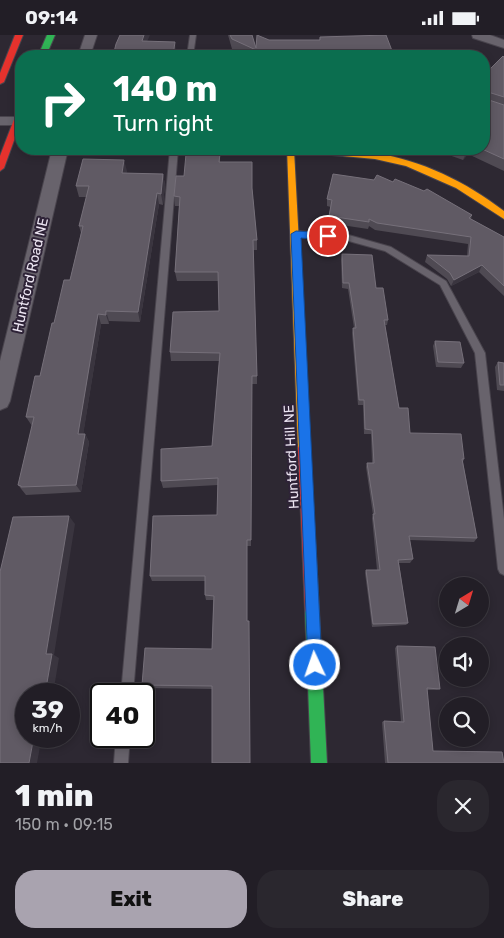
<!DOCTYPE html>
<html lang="en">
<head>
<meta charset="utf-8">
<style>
  body { margin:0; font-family:Rubik,sans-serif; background:#2a272e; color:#f1f3f6; height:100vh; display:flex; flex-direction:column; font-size:19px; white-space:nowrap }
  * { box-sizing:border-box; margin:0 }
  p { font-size:16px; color:#a2a2a7 }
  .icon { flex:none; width:28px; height:28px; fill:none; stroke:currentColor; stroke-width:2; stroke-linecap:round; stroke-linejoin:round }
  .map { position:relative; height:728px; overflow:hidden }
  .details { display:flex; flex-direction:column; background:#221e26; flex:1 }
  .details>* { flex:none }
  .guide { position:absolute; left:15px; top:15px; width:475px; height:105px; border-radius:20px; box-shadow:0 2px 8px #0003,0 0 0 1px #3f3c43; background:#0b6e4f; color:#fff; overflow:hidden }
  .needle { width:32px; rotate:38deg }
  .buttons { position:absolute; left:439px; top:542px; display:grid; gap:10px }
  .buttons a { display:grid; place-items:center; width:50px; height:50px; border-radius:50%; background:#221e26; box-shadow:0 2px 8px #0003,0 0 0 1px #3f3c43; font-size:25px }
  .speed { position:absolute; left:15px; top:648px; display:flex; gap:10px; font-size:25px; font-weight:700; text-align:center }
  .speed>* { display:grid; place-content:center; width:65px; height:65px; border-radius:50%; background:#221e26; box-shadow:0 2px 8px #0003,0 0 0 1px #3f3c43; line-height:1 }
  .speed small { font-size:12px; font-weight:400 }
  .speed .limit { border:2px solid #111; border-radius:8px; background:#fff; color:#111 }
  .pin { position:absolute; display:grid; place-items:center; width:42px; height:42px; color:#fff; margin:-21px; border:2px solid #fff; border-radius:50%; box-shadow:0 1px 5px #0007 }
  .me { position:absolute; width:55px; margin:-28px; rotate:357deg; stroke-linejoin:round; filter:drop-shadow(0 0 4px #0008) }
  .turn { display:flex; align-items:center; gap:18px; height:105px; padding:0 15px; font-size:22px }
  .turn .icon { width:65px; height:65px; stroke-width:2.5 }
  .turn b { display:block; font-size:35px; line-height:42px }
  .round { display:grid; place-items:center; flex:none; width:52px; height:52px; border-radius:20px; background:#2a272e }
  .head { display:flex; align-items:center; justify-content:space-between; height:85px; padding:0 15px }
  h1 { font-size:30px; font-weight:800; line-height:38px }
  .cta { display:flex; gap:10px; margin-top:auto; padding:10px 15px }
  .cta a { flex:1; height:58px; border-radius:20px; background:#a9a3af; color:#111; font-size:20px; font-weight:800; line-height:58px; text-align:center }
  .cta a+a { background:#2a272e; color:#f1f3f6 }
  .status { display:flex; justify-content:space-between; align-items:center; height:35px; padding:0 25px; background:#221e26; direction:ltr }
  .status svg { height:14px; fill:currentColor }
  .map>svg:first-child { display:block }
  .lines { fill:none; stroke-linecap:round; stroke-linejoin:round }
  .lane-casing { stroke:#49444d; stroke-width:2 }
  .street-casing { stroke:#49444d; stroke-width:2 }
  .fast-casing { stroke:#49444d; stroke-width:2 }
  .slow-casing { stroke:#49444d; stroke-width:2 }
  .jam-casing { stroke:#49444d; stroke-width:2 }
  .lane { fill:#68636c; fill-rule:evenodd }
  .street { fill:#68636c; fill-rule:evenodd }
  .fast { fill:#30b455; fill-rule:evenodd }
  .slow { fill:#ff9f0a; fill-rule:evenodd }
  .jam { fill:#e5322d; fill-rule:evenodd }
  .wall { fill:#4f4a53 }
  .shaded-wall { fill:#3a353f }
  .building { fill:#605a64; stroke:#76707a }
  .route { fill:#1a73e8; stroke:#114b97 }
  .labels { text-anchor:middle; stroke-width:4; stroke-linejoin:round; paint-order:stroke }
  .street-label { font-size:14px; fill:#ece5f2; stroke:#2e2337 }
</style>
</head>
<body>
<div class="status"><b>09:14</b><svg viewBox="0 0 49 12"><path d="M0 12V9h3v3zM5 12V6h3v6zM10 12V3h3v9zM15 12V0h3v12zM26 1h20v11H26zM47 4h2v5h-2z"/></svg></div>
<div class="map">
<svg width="504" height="728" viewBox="0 0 504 728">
  <rect width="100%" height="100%" fill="#2d2832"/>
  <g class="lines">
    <g class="lane-casing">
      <path id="lane" d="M190,0H196L193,21H187Z
        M170,114H178L133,659H121Z
        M296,196L345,199L391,212L446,246L485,318L504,484V540L500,538L498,534L475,318L440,250L385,216L345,205L293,201L292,199Z
        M116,701H130L128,728H114Z"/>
    </g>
    <g class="street-casing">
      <path id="street" d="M85,0H97L90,21H78Z
        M472,0H490L504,5V13L473,3Z
        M0,82H21V90H0Z
        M52,114H68L10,366L7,372L0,375V326Z"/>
    </g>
    <g class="fast-casing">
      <path id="fast" d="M47,0H55L46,21H38Z
        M57,114H324L328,117L324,120L290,118H60L57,117Z
        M312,568L317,570L319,575L327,728H311L305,575L307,570Z"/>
    </g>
    <g class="slow-casing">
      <path id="slow" d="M287,114L294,115L310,413L308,417L304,418L300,417L298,413Z
        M324,114C341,116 358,116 374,118C422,125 466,147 504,176V184L456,153L406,131L375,124L321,119L320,117Z"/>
    </g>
    <g class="jam-casing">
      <path id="jam" d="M15,0H23L4,47L0,49V38Z
        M18,74H21V86L4,133L0,136V121Z
        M304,408L308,409L310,413L319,575L317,580L312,582L307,580L305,575L298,413L300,409Z"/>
    </g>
    <use href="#lane" class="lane"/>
    <use href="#street" class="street"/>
    <use href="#fast" class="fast"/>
    <use href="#slow" class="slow"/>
    <use href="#jam" class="jam"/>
  </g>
  <path class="wall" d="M228,0H252L256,13L269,5H319L320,2L394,21H249L232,14Z
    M504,22V136L468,119L463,125L432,114H484V40Z
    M220,119V127L252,153L257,205V215H253L257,341V349H252L251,511H247L212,654L145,653L142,650L212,614L213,565H206L205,560V546H152L150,541L217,480L218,450L163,453L161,446L212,411L219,326H171L170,317L219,276L218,246H177L175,237L179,171H175L174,161L184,141Z
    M127,136L126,138L163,139L165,150L163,170L159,169L140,287L109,286V289H101L83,399H85L89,407L81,457L26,460L18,450L32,391L26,382L40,341L54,288L70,245L81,198L79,191L87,162H79L76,151Z
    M327,164L472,180L471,184L504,202V261L479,237L451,251L447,244L425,227L427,220L467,221L468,209L375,195L369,191L368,194L328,188L331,172L327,171Z
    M342,219L376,253L388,285L387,290H385L399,373L410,398L464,424L463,427L477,503L474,507L410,505L413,524L410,528H399L408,588L406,590L372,592L365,538L366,535H377L372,483L373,480L366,432L367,428H372L371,399H364L363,370H358L352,298L353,293H354L348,254L342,253L341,225Z
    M435,306L464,328L461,333L436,332L433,311Z
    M498,327L504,328V356L497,355L495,332Z
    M397,611L440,654L437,655H427L433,716L504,728H385L382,687L384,686L401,687L395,613Z"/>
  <path class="shaded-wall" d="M144,0H150L143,16L142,6Z
    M175,7L176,17L175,21H173Z
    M468,114H469L468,119L463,125Z
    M124,125L127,136L124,149L122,138Z
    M163,139L165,150L163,170L161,159Z
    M157,158L159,169L140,287L138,277Z
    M482,230L479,237L451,251L454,245Z
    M106,276L109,286V289L106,280Z
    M98,279L101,289L82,407L78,399Z
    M85,399L89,407L81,457L76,450Z
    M69,481L75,489L54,620L59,623L53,659H45L46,619Z
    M34,701H42L37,728H29Z"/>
  <path class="building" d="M120,0H144L142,6L175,7L173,21H113L116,9Z
    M230,0H252L256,13L257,0L269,5H320V2L386,0L394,21H255L256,15L232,4Z
    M503,21L504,22V62L488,57L485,59L486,64L504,70V124L482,114H484V40Z
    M186,119H220L219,127H252V153L257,205H253L257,341H252L251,505H247V586H249L250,728H212V651L142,650L145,613L212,614L214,561L205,560V541H150L153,481L217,480L218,443L161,446V414L212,411L220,318L170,317L173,277L219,276L218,237H175L180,162L174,161L176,141H184Z
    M83,124L124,125L122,138L163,139L161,159L157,158L138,277L106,276V280L98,279L78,399H85L76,450L21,452V451L18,450L34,382H26L35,341H40L52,288H54L64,245H70L83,191H79L89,151H76Z
    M333,139L374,145L377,140L393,147L395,144L424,156L427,154L472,180L469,183L504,202V251L482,230L454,245L450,238L427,220L469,221L471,202L377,188L369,184V187L329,181L332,165L327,164Z
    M342,219L372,220L376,253H383L388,285H384L399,373H408L410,398L461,399L464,424H462L477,503L409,501L413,524L398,525L408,588L373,589L366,535H380L373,479H375L367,428H374L372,395L365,394L364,365H359L353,293H356L349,248H343Z
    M435,306L460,307L464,328L438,327Z
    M498,327L504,328V350H500Z
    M69,481L46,619H52L45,659H26V701H34L29,728H0V537L13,482Z
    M397,611L435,612L440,654L427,653L433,716L502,717L504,728H388L384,686L404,687Z"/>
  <path class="route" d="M296,196L328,198L333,201L328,205L301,203L322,630L320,635L315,637L310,635L308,630L291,199Z"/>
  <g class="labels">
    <g class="street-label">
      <text transform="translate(30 240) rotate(-77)" y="5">Huntford Road NE</text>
      <text transform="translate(291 422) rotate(-93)" y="5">Huntford Hill NE</text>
    </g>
  </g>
</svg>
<div class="buttons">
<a><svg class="needle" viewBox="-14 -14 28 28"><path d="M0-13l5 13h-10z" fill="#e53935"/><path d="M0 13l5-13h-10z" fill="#a2a2a7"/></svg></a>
<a><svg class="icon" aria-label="sound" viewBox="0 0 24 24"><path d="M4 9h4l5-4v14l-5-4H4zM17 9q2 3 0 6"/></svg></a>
<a><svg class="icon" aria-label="search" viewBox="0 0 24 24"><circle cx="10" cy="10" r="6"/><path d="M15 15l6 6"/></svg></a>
</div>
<div class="speed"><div>39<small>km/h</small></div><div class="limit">40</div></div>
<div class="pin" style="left:328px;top:201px;background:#d93025"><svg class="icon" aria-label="arrive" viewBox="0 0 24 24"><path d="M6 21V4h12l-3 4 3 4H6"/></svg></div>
<svg class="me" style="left:315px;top:630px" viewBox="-20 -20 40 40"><circle r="17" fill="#1a73e8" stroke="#fff" stroke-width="3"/><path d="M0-11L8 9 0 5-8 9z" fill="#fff"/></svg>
<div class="guide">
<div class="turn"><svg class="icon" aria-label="right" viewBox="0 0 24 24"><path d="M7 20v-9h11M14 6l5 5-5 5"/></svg><div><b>140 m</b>Turn right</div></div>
</div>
</div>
<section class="details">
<div class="head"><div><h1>1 min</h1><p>150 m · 09:15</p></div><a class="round"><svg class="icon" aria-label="close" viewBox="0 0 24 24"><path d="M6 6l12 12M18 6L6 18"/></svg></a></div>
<div class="cta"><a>Exit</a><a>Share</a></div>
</section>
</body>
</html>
